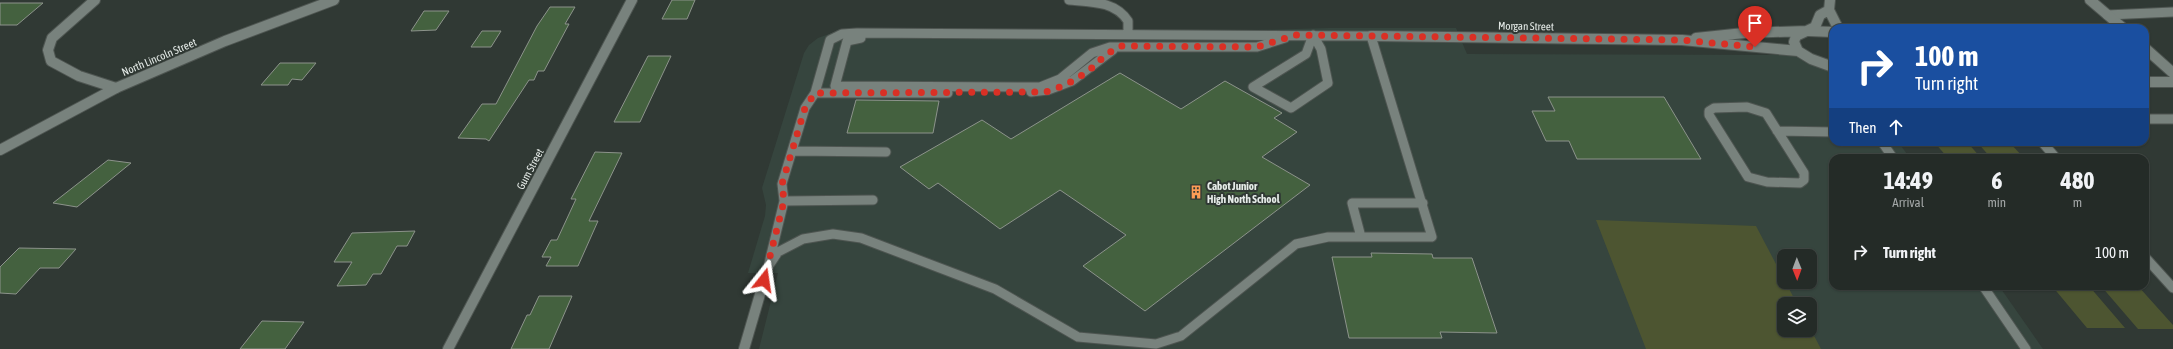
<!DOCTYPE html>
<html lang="en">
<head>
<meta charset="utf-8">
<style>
  body { margin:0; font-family:"Asap Condensed",sans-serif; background:#303733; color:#f1f3f6; height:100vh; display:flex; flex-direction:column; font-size:15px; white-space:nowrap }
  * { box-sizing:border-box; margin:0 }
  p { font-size:13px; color:#a3a7a7 }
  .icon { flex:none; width:22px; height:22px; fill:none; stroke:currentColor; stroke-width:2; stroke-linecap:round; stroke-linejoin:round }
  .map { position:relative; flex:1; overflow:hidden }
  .sheet { position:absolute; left:1829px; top:154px; width:320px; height:136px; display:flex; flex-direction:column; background:#242b27; border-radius:12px; box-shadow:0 1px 3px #0004,0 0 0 1px #414744 }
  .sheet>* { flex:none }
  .banner { position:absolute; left:1829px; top:24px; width:320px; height:122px; border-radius:12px; box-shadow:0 1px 3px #0004,0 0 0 1px #414744; background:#1a4fa0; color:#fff; overflow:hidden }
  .needle { width:26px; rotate:179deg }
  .tools { position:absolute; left:1777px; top:249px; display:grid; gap:8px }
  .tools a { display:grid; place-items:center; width:40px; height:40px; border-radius:8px; background:#242b27; box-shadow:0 1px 3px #0004,0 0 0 1px #414744; font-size:20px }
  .pin { position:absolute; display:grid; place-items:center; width:34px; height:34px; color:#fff; margin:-41px -17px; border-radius:50% 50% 50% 0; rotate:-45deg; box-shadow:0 0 4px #0007 }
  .pin .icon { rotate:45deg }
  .me { position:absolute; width:44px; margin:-22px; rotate:15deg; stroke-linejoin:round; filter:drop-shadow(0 0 3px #0008) }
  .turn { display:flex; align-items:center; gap:14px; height:84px; padding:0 20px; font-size:18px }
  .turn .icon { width:52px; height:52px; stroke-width:2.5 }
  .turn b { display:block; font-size:28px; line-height:34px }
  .then { display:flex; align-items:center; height:38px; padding:0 20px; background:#0003; gap:8px; font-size:15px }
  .eta { display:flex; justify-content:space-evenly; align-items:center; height:68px; text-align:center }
  .eta b { font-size:24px; font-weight:700; line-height:28px }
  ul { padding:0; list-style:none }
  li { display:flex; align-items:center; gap:12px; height:60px; padding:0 20px }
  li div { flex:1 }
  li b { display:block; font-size:15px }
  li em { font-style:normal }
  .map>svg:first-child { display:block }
  .built { fill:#36453e; fill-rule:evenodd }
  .green { fill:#4d5531 }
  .building { fill:#44613f; stroke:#8c938b }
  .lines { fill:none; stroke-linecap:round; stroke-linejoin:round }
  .service-casing { stroke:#4e5551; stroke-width:11 }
  .minor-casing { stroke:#4e5551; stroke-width:12 }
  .tertiary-casing { stroke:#4e5551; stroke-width:12 }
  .service { stroke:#78827d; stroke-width:9 }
  .minor { stroke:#78827d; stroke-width:10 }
  .tertiary { stroke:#78827d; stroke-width:10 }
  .route { stroke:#d93025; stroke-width:7; stroke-dasharray:0 12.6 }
  .labels { text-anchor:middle; stroke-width:4; stroke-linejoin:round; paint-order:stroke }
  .street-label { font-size:11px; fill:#e6ece9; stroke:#303934 }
  .poi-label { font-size:11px; font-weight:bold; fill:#e6ece9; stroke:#303934; text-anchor:start }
</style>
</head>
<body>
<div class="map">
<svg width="2173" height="349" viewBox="0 0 2173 349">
  <rect width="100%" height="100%" fill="#303934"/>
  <path class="built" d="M1328,28H1456L1467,54L1781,55L1833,60V142H1898L1910,158H1833V286H1999L2043,349H759L778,273H748L765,216L766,205L762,188L804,53L809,45L818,38L843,29L1221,31ZM1784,256H1810V282H1784ZM1784,304H1810V330H1784Z"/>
  <path class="green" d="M1934,142H1967L1981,158H1948Z
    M1977,142H2009L2024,158H1991Z
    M1596,220L1756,226L1797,304H1784V330H1810V328L1821,349H1646Z
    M2052,286H2089L2125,328H2087Z
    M2101,286H2138L2173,325V329H2138Z"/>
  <path class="building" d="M672,0H695L687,19H662Z
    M0,3H43L17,25H0Z
    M550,7H575L565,24H569L544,71H538L534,80H529L489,141L486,139L458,138L482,104H496L537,26Z
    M424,11H449L436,30L411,31Z
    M482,31H501L491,47H471Z
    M648,56H671L640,122H614Z
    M280,63H316L302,80L292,79L288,85H261Z
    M1120,73L1181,109L1225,81L1282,113L1274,118L1297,132L1262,157L1310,185L1145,311L1083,266L1126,235L1060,190L1000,229L938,183L929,189L900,167L982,120L1011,139Z
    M1548,97H1664L1701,159H1577L1569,141H1546L1532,111H1555Z
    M856,100L939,101L933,133H847Z
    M595,152L622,153L589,221H598L578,266H546L551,257H542L551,240H557L576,199H571Z
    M108,160L131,163L77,207L53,203Z
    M415,231L407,246H397L381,274H373L366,285L337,286L352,262H334L352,233Z
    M19,248L76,249L59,268H40L16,294L0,293V267Z
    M1371,253L1432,254L1433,258H1472L1497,333L1440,332L1442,338H1349L1332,257H1372Z
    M539,296H572L549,349H511L527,315H530Z
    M262,321L304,322L285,349H240Z"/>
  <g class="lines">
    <g class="service-casing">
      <path id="service" d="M1069,0C1091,2 1115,1 1128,21V34
        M2107,15L2173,12
        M857,33L1371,36L1432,237H1328L1296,244L1181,336L1156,344L1078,337L995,289L861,238L833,234L803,239L778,252L768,267L784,201L782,184L805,108L815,93L830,40L842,34Z
        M1313,35L1321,49L1328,83L1291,108L1253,87L1306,54Z
        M861,38L847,41L835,86L1040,87L1060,79L1092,53L1110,47H1257L1285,38
        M1031,92L1048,90L1072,81L1113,50
        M815,93H948
        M1747,107L1766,113L1804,173V180L1800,183L1767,182L1748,177L1709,115V111L1714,108Z
        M2145,119H2173
        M1777,131L1833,132
        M1882,142L1893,158
        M2042,142L2056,158
        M792,151L886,152
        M784,201L873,200
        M1361,237L1352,203H1423
        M2145,257L2173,288
        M1983,286L2026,349"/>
    </g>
    <g class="minor-casing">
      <path id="minor" d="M95,0L52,38L48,50L51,61L79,76L116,88
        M1830,0L1829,10L1838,28
        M2090,0L2123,28
        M1809,31L1833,32
        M1371,36L1682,40L1798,51L1811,59L1833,67
        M1696,38L1744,33L1807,31
        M2145,48L2173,73
        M1798,51L1794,42L1796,36L1815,27L1820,15L1829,10
        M2145,82H2173
        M448,349L632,0
        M744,349L768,267"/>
    </g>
    <g class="tertiary-casing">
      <path id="tertiary" d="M0,150L116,88L225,41L334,0"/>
    </g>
    <use href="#service" class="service"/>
    <use href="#minor" class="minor"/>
    <use href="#tertiary" class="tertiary"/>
  </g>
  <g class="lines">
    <path class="route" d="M764,280L784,201L782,184L805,108L815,93L1045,92C1061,88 1080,78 1093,67C1102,58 1109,52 1121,46L1257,47L1296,35L1682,40L1755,47"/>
  </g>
  <defs>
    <g id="building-bare" transform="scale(1.08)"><path d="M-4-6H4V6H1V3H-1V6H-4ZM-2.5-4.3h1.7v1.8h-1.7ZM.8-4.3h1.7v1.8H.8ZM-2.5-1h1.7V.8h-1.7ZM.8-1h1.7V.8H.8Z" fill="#fd9c56" stroke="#303934" stroke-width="2.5" paint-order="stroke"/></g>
  </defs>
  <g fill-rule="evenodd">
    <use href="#building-bare" x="1196" y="192"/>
  </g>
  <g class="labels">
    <g class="street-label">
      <text transform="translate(1526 26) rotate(1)" y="4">Morgan Street</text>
      <text transform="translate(159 57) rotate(-23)" y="4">North Lincoln Street</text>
      <text transform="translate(530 169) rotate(-62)" y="4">Gum Street</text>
    </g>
    <g class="poi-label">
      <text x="1207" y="190">Cabot Junior<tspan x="1207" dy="13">High North School</tspan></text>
    </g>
  </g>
</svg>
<div class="tools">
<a><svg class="needle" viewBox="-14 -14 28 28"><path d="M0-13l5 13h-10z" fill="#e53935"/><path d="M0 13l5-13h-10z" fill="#a3a7a7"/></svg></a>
<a><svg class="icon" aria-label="layers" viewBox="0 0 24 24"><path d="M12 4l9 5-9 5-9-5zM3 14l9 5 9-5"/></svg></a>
</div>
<div class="pin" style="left:1755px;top:47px;background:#d93025"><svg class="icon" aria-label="arrive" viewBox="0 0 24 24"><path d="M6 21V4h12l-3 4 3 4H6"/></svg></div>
<svg class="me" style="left:764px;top:280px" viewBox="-20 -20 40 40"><path d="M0-17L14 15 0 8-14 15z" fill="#d93025" stroke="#fff" stroke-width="4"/></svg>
<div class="banner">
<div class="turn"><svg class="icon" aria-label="right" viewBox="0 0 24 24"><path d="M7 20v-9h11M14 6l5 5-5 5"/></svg><div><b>100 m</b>Turn right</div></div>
<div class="then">Then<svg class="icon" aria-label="ahead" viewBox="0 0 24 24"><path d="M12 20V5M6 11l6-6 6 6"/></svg></div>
</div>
<section class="sheet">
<div class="eta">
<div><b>14:49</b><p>Arrival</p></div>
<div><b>6</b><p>min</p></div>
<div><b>480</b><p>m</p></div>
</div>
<ul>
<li><svg class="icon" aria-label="right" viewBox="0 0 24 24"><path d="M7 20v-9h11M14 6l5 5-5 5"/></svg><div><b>Turn right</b></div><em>100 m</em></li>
</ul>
</section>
</div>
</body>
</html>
